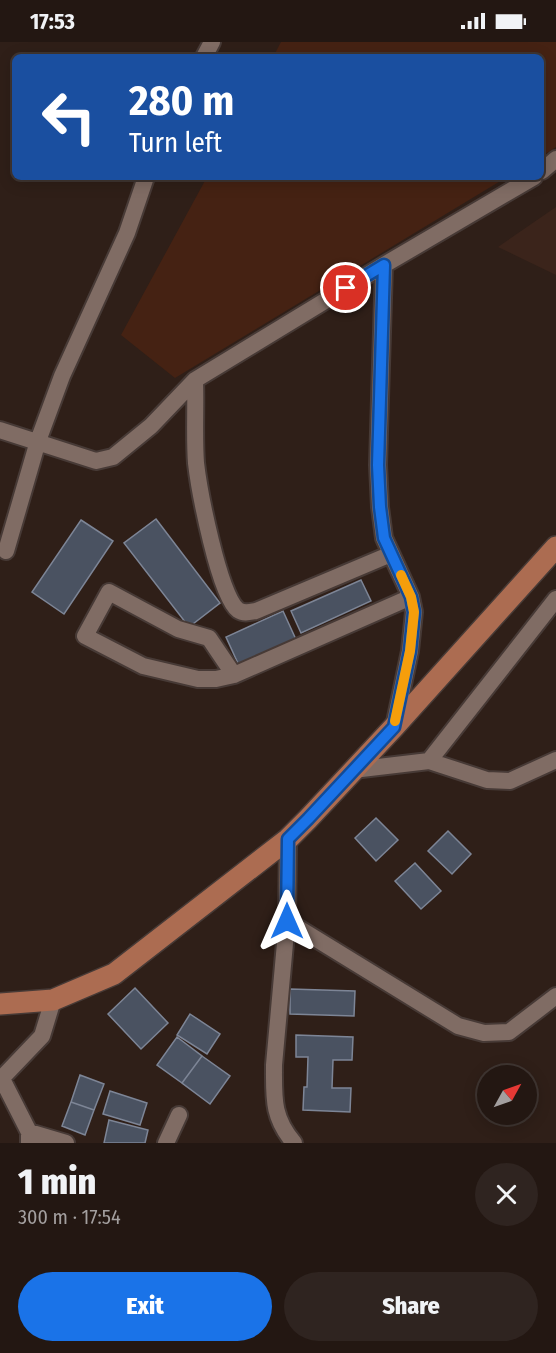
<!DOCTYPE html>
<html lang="en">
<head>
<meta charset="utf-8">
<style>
  body { margin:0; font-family:"Fira Sans Condensed",sans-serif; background:#2f2420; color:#f1f3f6; height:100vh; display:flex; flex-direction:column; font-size:22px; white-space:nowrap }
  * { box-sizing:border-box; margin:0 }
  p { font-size:20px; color:#a39f9f }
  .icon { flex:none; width:33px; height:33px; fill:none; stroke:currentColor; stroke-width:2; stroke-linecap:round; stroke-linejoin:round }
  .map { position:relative; height:1101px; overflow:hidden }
  .side { display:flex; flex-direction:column; background:#231712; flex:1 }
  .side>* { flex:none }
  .guide { position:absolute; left:12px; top:12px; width:532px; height:126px; border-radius:9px; box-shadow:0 3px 15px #0003,0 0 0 2px #403632; background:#1a4fa0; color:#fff; overflow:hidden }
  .needle { width:39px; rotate:50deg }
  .controls { position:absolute; left:477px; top:1023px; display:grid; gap:12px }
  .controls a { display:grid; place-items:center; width:60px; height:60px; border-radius:50%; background:#231712; box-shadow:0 3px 15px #0003,0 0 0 2px #403632; font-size:30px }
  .pin { position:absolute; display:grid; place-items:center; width:51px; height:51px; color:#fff; margin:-26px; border:3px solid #fff; border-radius:50%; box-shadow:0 2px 6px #0007 }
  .me { position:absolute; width:66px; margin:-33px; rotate:0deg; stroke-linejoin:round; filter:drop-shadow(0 0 4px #0008) }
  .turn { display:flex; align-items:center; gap:21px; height:126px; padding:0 18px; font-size:27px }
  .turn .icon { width:78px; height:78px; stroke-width:2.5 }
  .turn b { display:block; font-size:42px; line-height:51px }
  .round { display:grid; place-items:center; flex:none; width:63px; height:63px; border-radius:32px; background:#2f2420 }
  .overview { display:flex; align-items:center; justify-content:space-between; height:102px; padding:0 18px }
  h1 { font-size:36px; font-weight:800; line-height:45px }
  .cta { display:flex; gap:12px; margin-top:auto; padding:12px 18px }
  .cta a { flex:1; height:69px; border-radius:36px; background:#1a73e8; color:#fff; font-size:24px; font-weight:800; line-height:69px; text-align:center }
  .cta a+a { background:#2f2420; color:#f1f3f6 }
  .status { display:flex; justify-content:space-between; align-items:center; height:42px; padding:0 30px; background:#231712; direction:ltr }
  .status svg { height:16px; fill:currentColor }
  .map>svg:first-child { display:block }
  .built { fill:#3b241b }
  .green { fill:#452213 }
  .building { fill:#4a5261; stroke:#7d8596; stroke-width:1.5 }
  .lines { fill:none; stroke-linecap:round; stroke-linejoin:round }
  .minor-casing { stroke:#473a36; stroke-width:20 }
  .major-casing { stroke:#473a36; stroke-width:24 }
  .minor { stroke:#806c64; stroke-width:16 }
  .major { stroke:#ac6c51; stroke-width:21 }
  .route-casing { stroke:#114b97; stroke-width:15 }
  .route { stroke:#1a73e8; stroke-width:10 }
  .slow { stroke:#f59e0b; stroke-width:10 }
</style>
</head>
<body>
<div class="status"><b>17:53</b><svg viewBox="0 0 49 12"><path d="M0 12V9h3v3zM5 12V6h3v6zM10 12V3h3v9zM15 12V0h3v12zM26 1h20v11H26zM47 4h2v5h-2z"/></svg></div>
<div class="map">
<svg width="556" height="1101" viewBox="0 0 556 1101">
  <rect width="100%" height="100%" fill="#2f1f18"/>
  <path class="built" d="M556,165V233L498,205Z"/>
  <path class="green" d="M281,0H556V105L542,114V15H273Z
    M207,135H507L175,336L121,293Z"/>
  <path class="building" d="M156,477L220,561L189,585L124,501Z
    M81,478L113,499L64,572L32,550Z
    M361,538L371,559L301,591L291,569Z
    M283,569L298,602L241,628L226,595Z
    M376,776L398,798L376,819L355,796Z
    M448,789L471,812L452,832L428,809Z
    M415,821L441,849L421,867L395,839Z
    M135,946L168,981L141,1007L108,972Z
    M290,947L355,949L354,974L290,972Z
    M190,972L220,992L207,1012L177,993Z
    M296,993L353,995L352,1018H333L332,1046H351L350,1070L303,1068L304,1045H307L308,1015H296Z
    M177,995L202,1014L182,1041L157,1023Z
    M202,1014L230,1034L210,1062L182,1041Z
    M80,1033L104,1042L94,1068L71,1060Z
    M110,1049L147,1061L140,1083L103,1072Z
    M71,1060L94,1068L85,1093L62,1084Z
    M109,1078L148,1088L145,1101H104Z"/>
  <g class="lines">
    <g class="minor-casing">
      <path id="minor" d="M204,15L212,0
        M542,129L556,117
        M384,223L378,423L380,465L384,496L411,555L414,570L410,609L394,685
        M195,338C196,365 194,394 196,421C199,447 219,554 238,568C244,572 250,570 256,569L391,512
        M0,388L96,419L113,415L151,384L195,338L384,223L534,135
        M6,509L38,399L62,334L127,191L146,135
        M234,633L209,596L178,587L109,550L85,594L143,624L198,637H216L234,633L411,555
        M429,719L556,557
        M353,728L429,719L487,738L510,739L556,718
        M288,797L287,879L458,984L484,991L509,990L556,954
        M287,879L274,1023C274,1056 272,1075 294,1101
        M2,1037L29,1090V1101
        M0,1038L42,994L53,958
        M29,1090L66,1101
        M166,1101L179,1073"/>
    </g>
    <g class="major-casing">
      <path id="major" d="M0,962L53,958L114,932L288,797L308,777L394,685L556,505"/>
    </g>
    <use href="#minor" class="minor"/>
    <use href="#major" class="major"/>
  </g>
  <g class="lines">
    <g class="route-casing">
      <path id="route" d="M287,879L288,797L308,777L394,685L410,609L414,570L411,555L384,496L380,465L378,423L384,223L346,246"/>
    </g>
    <use href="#route" class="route"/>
    <path class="slow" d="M395,679L410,609L414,570L411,555L401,533"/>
  </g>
</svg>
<div class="controls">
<a><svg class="needle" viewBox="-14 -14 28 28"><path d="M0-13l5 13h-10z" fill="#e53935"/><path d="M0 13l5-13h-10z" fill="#a39f9f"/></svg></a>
</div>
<div class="pin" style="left:346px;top:246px;background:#d93025"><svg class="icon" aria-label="arrive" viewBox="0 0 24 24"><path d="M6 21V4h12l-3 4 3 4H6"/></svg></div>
<svg class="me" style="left:287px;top:879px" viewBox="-20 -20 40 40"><path d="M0-17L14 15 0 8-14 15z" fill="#1a73e8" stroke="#fff" stroke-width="4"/></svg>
<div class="guide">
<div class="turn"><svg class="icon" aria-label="left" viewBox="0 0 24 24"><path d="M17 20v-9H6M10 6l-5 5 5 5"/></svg><div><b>280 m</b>Turn left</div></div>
</div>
</div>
<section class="side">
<div class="overview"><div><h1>1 min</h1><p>300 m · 17:54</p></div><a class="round"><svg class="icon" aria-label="close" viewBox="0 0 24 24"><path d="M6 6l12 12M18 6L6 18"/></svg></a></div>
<div class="cta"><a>Exit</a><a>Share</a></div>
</section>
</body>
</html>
